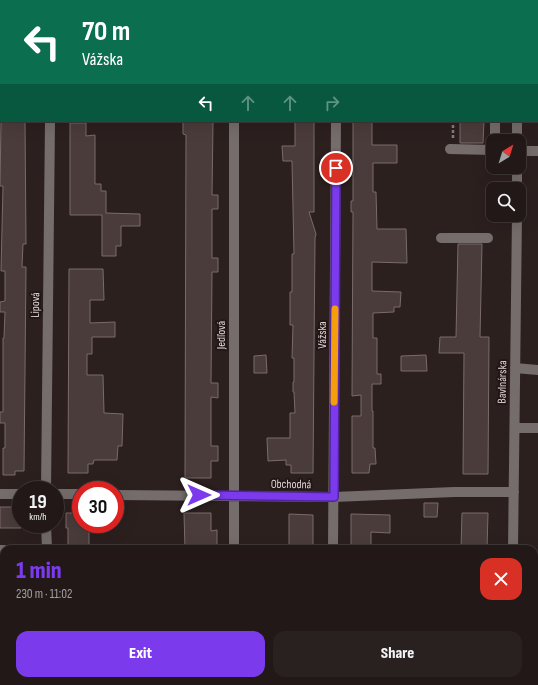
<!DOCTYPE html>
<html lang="en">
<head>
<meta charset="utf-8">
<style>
  body { margin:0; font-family:"Sofia Sans Condensed",sans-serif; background:#292120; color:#f1f3f6; height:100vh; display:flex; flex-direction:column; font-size:15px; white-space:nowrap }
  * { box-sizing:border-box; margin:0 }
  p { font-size:13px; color:#a2a0a1 }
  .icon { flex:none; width:22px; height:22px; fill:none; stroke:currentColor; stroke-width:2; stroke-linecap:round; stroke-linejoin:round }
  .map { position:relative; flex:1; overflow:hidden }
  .sheet { position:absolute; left:0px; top:545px; width:538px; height:140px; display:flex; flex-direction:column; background:#211817; border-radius:12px 12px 0 0; box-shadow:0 4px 16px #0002,0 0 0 1px #3e3736 }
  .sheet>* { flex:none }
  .banner { position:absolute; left:0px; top:0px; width:538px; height:122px; box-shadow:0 4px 16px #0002,0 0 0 1px #3e3736; background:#0b6e4f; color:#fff; overflow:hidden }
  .needle { width:26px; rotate:38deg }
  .fabs { position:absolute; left:486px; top:134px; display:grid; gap:8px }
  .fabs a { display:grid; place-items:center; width:40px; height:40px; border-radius:8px; background:#211817; box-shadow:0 4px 16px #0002,0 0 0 1px #3e3736; font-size:20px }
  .speed { position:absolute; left:12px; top:481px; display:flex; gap:8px; font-size:20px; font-weight:700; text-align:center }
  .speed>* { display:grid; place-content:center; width:52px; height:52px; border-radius:50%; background:#211817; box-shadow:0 4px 16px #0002,0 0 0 1px #3e3736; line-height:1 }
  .speed small { font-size:10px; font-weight:400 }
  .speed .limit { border:6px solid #d22; background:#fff; color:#111 }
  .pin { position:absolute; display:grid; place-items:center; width:34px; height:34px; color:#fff; margin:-17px; border:2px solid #fff; border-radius:50%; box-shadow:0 1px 4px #0007 }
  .me { position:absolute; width:44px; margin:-22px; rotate:90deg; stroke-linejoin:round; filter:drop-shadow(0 0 3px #0008) }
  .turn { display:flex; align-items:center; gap:14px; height:84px; padding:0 16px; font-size:18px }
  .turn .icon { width:52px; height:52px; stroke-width:2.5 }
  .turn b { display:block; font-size:28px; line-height:34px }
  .lanes { display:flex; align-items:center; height:38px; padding:0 16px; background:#0003; justify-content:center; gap:20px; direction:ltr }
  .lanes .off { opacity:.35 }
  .round { display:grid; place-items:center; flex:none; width:42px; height:42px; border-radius:12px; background:#292120 }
  .summary { display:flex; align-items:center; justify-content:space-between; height:68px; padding:0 16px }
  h1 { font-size:24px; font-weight:800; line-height:30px; color:#7c3aed }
  .cta { display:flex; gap:8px; margin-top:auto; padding:8px 16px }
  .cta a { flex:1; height:46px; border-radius:12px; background:#7c3aed; color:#fff; font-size:16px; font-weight:800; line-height:46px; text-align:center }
  .cta a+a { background:#292120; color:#f1f3f6 }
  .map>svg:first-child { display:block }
  .building { fill:#4a3c3b; stroke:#7a6b6a }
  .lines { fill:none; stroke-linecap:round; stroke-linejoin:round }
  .path { stroke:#877c7b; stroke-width:2.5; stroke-dasharray:3 2; stroke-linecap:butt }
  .minor { stroke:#746d6c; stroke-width:10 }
  .major { stroke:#c5b7b6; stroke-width:10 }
  .route-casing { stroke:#51269a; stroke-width:10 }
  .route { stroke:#7c3aed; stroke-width:7 }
  .slow { stroke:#f59e0b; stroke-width:7 }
  .labels { text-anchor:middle; stroke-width:4; stroke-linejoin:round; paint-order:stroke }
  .street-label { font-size:12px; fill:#ded5d4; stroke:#221616 }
</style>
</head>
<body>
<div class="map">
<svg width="538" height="685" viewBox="0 0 538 685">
  <rect width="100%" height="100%" fill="#2c201f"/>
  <path class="building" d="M1,121H25L26,244H23L22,267H26L24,471H15V475H3V448H5V423H0V412H3V338H4L5,312H0V302L5,301V271H1L3,186H0Z
    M183,121H213L212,195H218V209H212V258H218V272H212L211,383H218V398L211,397V446H218V461H211V478H185L186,135L183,134Z
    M295,121H314V212H309L316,234L315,238L313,473H291V465H286V460L268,461L267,438H290V413H295L294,392H293V382H294V358H292L293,325H290V292H292V254H294L292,161H283L282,146H295Z
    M353,121H372V145H397V163H373V192H376L377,229H406L407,263L372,262V291L401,292L400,307H394V312L373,313V338H377V374H381V384H372V411H373V448H375L376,464H370L369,473H352V416H361V395L352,396L353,212H351V201H353Z
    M460,121H484L483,143H460Z
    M70,123H86V136L95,135V184H101V191H106V213L140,214V226H121V246H116V256H102V215H70Z
    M458,244H482L480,337H489L488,474H463L464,353H439L440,337H456Z
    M69,269H103L104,300H90V323L115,322V337H92V354H87V375H103L104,413L123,414L122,446H118L117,460H94L93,464H88V473H68Z
    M266,355L267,373H254V356Z
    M426,355L427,371H401V356Z
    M424,503H438L437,517H424Z
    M0,507H21V528H0Z
    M66,513H81V524H89V549H68V528H66Z
    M184,513H211V531L217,530V545H211V549H185Z
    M462,513H488L487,549H461Z
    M289,514L313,515V549H289Z
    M351,514L390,515V533L371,532V549H351Z"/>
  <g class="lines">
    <path class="path" d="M453,138V121"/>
    <path class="minor" d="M37,0L38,1
      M195,0V1
      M288,0L289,1
      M362,0L364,1
      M279,1L280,0
      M350,1L351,0
      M519,1V0
      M495,141V121
      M517,141V121
      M450,149L493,150
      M519,151H538
      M517,189V167
      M441,238H488
      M515,368L538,370
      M515,428H538
      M46,490L50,121
      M0,494H21
      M55,494H81
      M115,495L334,497L454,492H514
      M46,524L47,549
      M234,549V121
      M333,549L336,121
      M513,549L517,215
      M0,550H4
      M534,608H538
      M534,638H538
      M45,685V681
      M233,685V681
      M333,685V681
      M510,685V681"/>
    <path class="major" d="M537,12H538
      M0,19H1"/>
  </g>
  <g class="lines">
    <g class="route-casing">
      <path id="route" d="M199,495L334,497L336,168"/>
    </g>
    <use href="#route" class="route"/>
    <path class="slow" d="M334,402L335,309"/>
  </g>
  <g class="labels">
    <g class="street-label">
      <text transform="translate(35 305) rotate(-89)" y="4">Lipová</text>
      <text transform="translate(221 335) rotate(-90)" y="4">Jedľová</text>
      <text transform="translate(322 335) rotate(-90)" y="4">Vážska</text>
      <text transform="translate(502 382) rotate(-89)" y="4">Bavlnárska</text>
      <text transform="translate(291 484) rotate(1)" y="4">Obchodná</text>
    </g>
  </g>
</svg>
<div class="fabs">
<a><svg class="needle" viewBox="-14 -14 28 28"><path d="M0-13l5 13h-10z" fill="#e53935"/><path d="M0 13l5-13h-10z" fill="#a2a0a1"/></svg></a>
<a><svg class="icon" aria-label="search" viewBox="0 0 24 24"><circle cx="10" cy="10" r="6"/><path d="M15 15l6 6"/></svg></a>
</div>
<div class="speed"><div>19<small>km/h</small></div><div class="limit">30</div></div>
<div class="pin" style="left:336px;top:168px;background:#d93025"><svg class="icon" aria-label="arrive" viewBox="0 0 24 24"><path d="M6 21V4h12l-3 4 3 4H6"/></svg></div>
<svg class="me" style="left:199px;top:495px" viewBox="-20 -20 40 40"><path d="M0-17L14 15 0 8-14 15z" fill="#7c3aed" stroke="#fff" stroke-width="4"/></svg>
<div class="banner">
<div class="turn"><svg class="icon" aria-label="left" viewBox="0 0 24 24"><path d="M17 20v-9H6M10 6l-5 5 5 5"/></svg><div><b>70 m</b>Vážska</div></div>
<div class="lanes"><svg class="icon" aria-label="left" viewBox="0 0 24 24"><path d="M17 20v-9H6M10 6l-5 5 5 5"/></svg><svg class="icon off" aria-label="ahead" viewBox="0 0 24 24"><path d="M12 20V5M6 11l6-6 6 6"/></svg><svg class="icon off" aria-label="ahead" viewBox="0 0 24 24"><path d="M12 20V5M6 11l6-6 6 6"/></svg><svg class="icon off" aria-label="right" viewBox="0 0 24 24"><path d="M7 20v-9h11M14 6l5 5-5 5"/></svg></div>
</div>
<section class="sheet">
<div class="summary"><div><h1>1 min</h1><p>230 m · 11:02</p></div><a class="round" style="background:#d93025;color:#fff"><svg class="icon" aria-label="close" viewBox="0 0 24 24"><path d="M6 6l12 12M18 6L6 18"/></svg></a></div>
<div class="cta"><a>Exit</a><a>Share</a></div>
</section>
</div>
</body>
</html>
